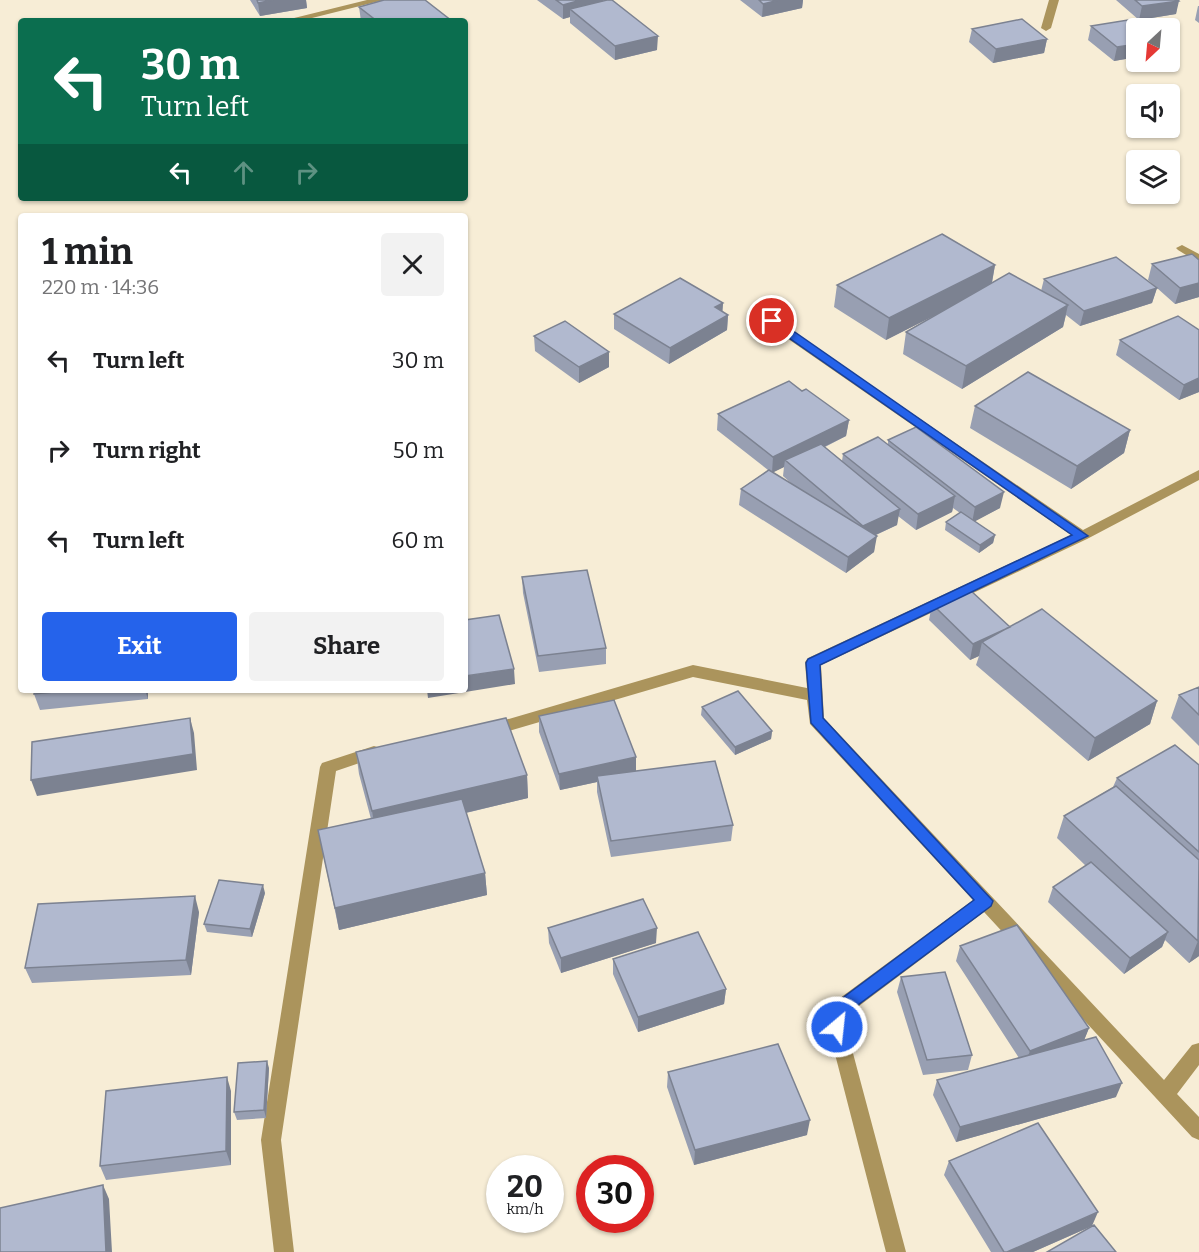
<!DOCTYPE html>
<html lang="en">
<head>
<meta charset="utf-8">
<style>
  body { margin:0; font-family:Bitter,serif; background:#f2f2f2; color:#202124; height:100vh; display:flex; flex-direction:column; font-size:22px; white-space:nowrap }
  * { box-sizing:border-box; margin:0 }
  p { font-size:20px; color:#757577 }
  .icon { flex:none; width:33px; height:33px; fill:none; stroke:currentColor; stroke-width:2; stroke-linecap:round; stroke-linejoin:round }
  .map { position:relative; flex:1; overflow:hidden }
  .sheet { position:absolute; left:18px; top:213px; width:450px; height:480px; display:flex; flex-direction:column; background:#fff; border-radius:6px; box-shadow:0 2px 4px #0004 }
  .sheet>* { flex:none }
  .guide { position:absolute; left:18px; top:18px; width:450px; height:183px; border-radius:6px; box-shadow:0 2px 4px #0004; background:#0b6e4f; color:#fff; overflow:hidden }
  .needle { width:39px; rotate:206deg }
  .fabs { position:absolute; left:1126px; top:18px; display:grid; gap:12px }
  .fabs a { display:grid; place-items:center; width:54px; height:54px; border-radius:6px; background:#fff; box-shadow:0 2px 4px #0004; font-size:30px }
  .speed { position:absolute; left:486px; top:1155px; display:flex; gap:12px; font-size:30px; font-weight:700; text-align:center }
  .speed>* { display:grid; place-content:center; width:78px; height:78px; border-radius:50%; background:#fff; box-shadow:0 2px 4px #0004; line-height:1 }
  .speed small { font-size:15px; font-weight:400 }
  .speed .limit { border:9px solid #d22; background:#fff; color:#111 }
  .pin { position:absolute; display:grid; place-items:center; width:51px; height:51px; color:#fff; margin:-26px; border:3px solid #fff; border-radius:50%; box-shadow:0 2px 6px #0007 }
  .me { position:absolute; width:66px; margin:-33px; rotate:28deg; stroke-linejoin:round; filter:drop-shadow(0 0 4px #0008) }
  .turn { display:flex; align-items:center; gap:21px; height:126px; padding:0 24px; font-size:27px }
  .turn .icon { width:78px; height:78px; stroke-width:2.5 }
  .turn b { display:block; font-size:42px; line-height:51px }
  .lanes { display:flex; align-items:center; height:57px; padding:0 24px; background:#0003; justify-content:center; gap:30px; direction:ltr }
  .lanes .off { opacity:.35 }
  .round { display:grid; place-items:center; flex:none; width:63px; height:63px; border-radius:6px; background:#f2f2f2 }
  .headline { display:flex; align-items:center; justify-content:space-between; height:102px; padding:0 24px }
  h1 { font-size:36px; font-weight:700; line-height:45px }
  .button { display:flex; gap:12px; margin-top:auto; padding:12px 24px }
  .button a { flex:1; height:69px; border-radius:6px; background:#2563eb; color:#fff; font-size:24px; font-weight:700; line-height:69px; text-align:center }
  .button a+a { background:#f2f2f2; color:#202124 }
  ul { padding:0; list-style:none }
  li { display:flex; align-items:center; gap:18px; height:90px; padding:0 24px }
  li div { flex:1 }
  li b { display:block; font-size:22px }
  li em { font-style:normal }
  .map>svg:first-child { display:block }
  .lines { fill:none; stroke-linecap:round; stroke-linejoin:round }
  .minor { fill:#ab945c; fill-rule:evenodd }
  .wall { fill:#989fb2; fill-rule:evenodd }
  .shaded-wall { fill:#7c8291 }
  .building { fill:#b1b9cf; stroke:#7c8291; stroke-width:1.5 }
  .route { fill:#2563eb; stroke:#184099; stroke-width:1.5 }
</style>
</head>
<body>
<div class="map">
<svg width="1199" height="1252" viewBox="0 0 1199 1252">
  <rect width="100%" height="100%" fill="#f7edd6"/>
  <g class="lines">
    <path class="minor" d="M367,0H384L300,21H282Z
      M1049,0H1059L1051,28L1046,31L1041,28Z
      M1182,245L1199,254V263L1178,250L1176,248Z
      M772,318L1083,530L1199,470V480L1087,539L821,665L824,718L1164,1080L1192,1045L1199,1043V1065L1177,1094L1199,1117V1140L1192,1137L984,912L851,1012L846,1027L906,1252H886L828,1027L836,1001L973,900L810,724L807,700L693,677L488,737L482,735L480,731L482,727L488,725L693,665L807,688L805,662L808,658L1071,535L768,325V319Z
      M374,746L380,748L382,752L380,756L336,771L281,1140L294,1252H274L261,1140L320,767L322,763Z"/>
  </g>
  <path class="wall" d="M250,0H306L307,8L260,16Z
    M537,0H603L657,50L615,60L570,23V17L563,19Z
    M740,0H803L802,8L762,17Z
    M1116,0H1178L1176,14L1139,20Z
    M1198,6H1199V23L1195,20Z
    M359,7L452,21H361Z
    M1091,26L1137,28V57L1114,61L1088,40Z
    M972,29L1047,39L1044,53L993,63L969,42Z
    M1199,260V297L1175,304L1148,280L1152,264Z
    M995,265L992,283L1041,291L1044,279L1157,288L1152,303L1080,326L1066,315L1063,327L962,389L903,354L906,332L937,314L886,340L834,307L837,285Z
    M723,303L722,312L728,315L727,330L669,364L614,329V314Z
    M534,336L609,367L579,383L535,351Z
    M1120,340L1199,392L1179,400L1116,355Z
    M802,391L849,420L846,436L825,447L842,461L843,454L888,444V440L1000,508L974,521L995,535L993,543L979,553L945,530L946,522L960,513L953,508L952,512L916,530L898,516L897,525L876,535L874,552L846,573L739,505L741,489L768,470L717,430L718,414ZM784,467L783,476L793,485L773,472Z
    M975,406L1130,430L1124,453L1071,489L970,428Z
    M522,577L606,648V664L539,672L523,593Z
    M932,604L1010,627L1157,701L1150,724L1088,761L976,665L979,656L970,660L929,620Z
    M1199,687V746L1171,718L1179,695Z
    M35,690H148V699L40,710L34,694Z
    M702,707L772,731L771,739L735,755L701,715Z
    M539,716L733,825L731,841L611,857L597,792V782L560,790L539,732Z
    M356,752L527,775L528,798L466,813L485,873L487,895L339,930L318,830L371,819L359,774Z
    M1199,765V956L1189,963L1165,940L1162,947L1124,974L1048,902L1053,887L1086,866L1057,838L1064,816L1113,787L1117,778Z
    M265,893L252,937L207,932L204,924Z
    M199,912L191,975L32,983L25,968Z
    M548,928L656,943L561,973L549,943Z
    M960,946L1089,1028L1084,1040L1116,1097L956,1142L933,1095L937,1080L1019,1058L956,961Z
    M613,959L726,989L724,1004L638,1032L613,974Z
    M901,977L972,1055L968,1070L923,1075L897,992Z
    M269,1068L266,1118L237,1120L234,1112Z
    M668,1072L807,1135L694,1165L667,1087Z
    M231,1091V1165L106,1180L100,1166Z
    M949,1161L1090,1227L1033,1252H991L944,1175Z"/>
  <path class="shaded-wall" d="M273,0H306L307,8L260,16L258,3Z
    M581,0H603V7L570,9V17L563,19V5Z
    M779,0H803L802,8L762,17L763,4Z
    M1179,1L1176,14L1139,20L1142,6Z
    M658,36L657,50L615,60V46Z
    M1047,39L1044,53L993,63L996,49Z
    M1137,44V57L1114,61L1117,47Z
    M995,265L991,287L886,340L889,318Z
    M1199,283V297L1175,304L1180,288Z
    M1157,288L1152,303L1080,326L1084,311Z
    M723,303L722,318L715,307Z
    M1068,305L1063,327L962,389L966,366Z
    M728,315L727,330L669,364L670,348Z
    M609,352V367L579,383V367Z
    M1199,378V392L1179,400L1184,385Z
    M849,420L846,436L789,464L785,460L784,467L772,473L773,457Z
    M1130,430L1124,453L1071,489L1077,466Z
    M1004,492L1000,508L972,523L975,507Z
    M955,496L952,512L916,530L918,514Z
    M900,509L897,525L860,542L863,526Z
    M995,535L993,543L979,553L980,545Z
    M877,536L874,552L846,573L848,557Z
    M1010,627L982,642L979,656L970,660L973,644Z
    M514,669L515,684L428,698L427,690H465V676Z
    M145,690H148V699Z
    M1157,701L1150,724L1088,761L1095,738Z
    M190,718L194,733L197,770L37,796L31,780Z
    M772,731L771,739L735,755V747Z
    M636,757V773L597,776V782L560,790L559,774Z
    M527,775L528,798L376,834L372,811Z
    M485,873L487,895L339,930L335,908Z
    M263,885L265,893L252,937L250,929Z
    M195,896L199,912L191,975L186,960Z
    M657,928L656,943L561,973V958Z
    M1168,932L1162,947L1124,974L1130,958Z
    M1199,940V956L1189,963L1198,941Z
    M726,989L724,1004L638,1032V1017Z
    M1089,1028L1083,1043L1024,1066L1030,1051Z
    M267,1061L269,1068L266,1118L264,1110Z
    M227,1077L231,1091V1165L226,1151Z
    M1122,1083L1116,1097L956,1142L960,1127Z
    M810,1120L807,1135L694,1165L695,1150Z
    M103,1185L109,1199L112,1252H106Z
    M1098,1212L1092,1226L1033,1252H1007Z"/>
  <path class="building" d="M257,0H273L258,3Z
    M384,0H425L452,21H377L359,7Z
    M556,0H581L563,5Z
    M607,0H612L658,36L615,46L570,9Z
    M759,0H779L763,4Z
    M1135,0H1178L1179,1L1142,6Z
    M1022,19L1047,39L996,49L972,29Z
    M1128,20L1139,28H1137V44L1117,47L1091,26Z
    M942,234L995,265L889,318L837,285Z
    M1192,254L1199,260V283L1180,288L1152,264Z
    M1116,257L1157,288L1084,311L1044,279Z
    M1009,273L1068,305L966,366L906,332Z
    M680,278L723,303L715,307L728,315L670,348L614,314Z
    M1178,316L1199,330V378L1184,385L1120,340Z
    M565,321L609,352L579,367L534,336Z
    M1028,372L1130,430L1077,466L975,406Z
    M789,381L802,391L806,389L849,420L773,457L718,414Z
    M916,427L1004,492L975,507L888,440Z
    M878,437L955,496L918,514L843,454Z
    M821,444L900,509L863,526L785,460Z
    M769,470L877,536L848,557L741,489Z
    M961,512L995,535L980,545L946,522Z
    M587,570L606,648L538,656L522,577Z
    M969,589L1010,627L973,644L932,604Z
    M1042,609L1157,701L1095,738L982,642Z
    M499,615L514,669L465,676V620Z
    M1199,687V715L1179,695Z
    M35,690H75L34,694Z
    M738,691L772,731L735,747L702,707Z
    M614,700L636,757L559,774L539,716Z
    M190,718L193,754L31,780L32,742Z
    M506,718L527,775L372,811L356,752Z
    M1175,745L1199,765V852L1117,778Z
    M715,761L733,825L611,841L597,776Z
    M1116,786L1199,860L1198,941L1064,816Z
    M462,799L485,873L335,908L318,830Z
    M1091,862L1168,932L1130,958L1053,887Z
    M219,880L263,885L250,929L204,924Z
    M195,896L186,960L25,968L38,904Z
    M643,899L657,928L561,958L548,928Z
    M1017,925L1089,1028L1030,1051L960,946Z
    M698,932L726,989L638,1017L613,959Z
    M945,972L972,1055L927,1060L901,977Z
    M1096,1037L1122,1083L960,1127L937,1080Z
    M778,1044L810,1120L695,1150L668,1072Z
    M267,1061L264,1110L234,1112L238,1063Z
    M227,1077L226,1151L100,1166L106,1091Z
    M1038,1123L1098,1212L1007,1252H1004L949,1161Z
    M103,1185L106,1252H0V1208Z
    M1094,1225L1116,1252H1047Z"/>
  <path class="route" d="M769,319H776L1088,536L820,665L823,718L993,901L991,906L850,1011L843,1032L837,1034L831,1032L829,1027L837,1002L974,900L811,723L806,663L808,659L1072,535L769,324Z"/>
</svg>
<div class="fabs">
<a><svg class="needle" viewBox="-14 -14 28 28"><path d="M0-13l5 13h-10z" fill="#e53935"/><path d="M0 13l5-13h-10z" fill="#757577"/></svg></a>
<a><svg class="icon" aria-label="sound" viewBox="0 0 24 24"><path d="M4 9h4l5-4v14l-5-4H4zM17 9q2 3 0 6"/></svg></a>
<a><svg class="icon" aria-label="layers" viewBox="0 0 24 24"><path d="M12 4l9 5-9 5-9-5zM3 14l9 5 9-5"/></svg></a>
</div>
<div class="speed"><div>20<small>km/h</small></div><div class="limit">30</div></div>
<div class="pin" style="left:772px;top:321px;background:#d93025"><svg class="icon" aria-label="arrive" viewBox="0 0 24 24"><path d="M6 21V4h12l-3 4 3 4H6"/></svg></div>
<svg class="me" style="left:837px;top:1027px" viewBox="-20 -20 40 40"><circle r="17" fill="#2563eb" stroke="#fff" stroke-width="3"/><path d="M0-11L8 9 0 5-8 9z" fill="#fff"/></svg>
<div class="guide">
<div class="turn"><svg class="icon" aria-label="left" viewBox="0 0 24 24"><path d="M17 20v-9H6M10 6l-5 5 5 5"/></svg><div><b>30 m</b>Turn left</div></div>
<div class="lanes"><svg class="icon" aria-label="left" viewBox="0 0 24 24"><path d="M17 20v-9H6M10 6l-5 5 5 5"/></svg><svg class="icon off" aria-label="ahead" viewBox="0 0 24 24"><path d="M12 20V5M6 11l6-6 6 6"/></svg><svg class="icon off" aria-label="right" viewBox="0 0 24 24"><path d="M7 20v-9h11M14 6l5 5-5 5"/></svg></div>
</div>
<section class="sheet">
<div class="headline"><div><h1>1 min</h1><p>220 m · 14:36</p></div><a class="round"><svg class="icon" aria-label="close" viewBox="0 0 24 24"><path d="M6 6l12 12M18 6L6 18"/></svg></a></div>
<ul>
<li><svg class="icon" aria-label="left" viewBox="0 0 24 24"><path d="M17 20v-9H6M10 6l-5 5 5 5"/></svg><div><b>Turn left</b></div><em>30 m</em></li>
<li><svg class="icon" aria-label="right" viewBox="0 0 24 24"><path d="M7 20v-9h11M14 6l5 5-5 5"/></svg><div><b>Turn right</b></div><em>50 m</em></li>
<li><svg class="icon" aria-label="left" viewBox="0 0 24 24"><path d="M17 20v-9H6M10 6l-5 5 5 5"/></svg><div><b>Turn left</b></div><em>60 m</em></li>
</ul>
<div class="button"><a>Exit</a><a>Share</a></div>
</section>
</div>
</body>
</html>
